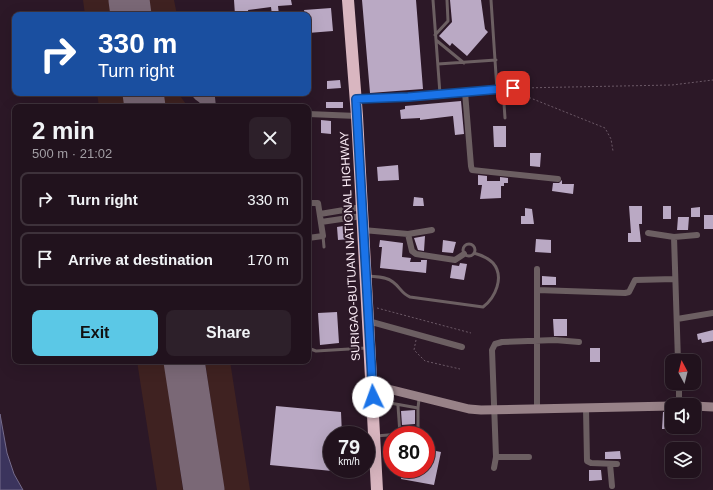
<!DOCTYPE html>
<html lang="en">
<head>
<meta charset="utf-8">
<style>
  body { margin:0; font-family:Arial,sans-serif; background:#2d202a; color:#f1f3f6; height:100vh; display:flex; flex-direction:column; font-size:15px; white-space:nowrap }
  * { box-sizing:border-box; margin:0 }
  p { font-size:13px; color:#a29ea4 }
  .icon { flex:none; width:22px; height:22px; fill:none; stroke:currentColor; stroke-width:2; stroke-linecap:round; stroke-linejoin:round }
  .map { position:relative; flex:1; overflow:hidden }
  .details { position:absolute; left:12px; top:104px; width:299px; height:260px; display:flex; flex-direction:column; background:#21121d; border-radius:8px; box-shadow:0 4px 16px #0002,0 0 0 1px #3e323b }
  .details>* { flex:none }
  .top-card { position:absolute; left:12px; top:12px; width:299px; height:84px; border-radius:8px; box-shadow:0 4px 16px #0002,0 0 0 1px #3e323b; background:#1a4fa0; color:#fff; overflow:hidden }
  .needle { width:26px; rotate:353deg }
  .fabs { position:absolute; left:665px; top:354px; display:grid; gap:8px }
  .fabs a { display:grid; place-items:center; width:36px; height:36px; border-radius:8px; background:#21121d; box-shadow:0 4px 16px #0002,0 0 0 1px #3e323b; font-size:20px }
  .speed { position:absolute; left:323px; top:426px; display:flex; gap:8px; font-size:20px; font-weight:700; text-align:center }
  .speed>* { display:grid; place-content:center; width:52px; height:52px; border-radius:50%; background:#21121d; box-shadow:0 4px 16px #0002,0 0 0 1px #3e323b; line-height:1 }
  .speed small { font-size:10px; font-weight:400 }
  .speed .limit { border:6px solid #d22; background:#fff; color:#111 }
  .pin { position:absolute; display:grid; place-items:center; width:34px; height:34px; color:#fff; margin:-17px; border-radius:8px; box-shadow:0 2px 6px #0006 }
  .me { position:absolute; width:44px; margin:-22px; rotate:357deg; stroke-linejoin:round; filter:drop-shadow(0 0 3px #0008) }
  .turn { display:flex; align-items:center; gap:14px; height:84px; padding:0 20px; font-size:18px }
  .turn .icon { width:52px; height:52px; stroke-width:2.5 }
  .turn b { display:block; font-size:28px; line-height:34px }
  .round { display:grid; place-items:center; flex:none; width:42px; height:42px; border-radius:8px; background:#2d202a }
  .overview { display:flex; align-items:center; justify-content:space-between; height:68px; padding:0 20px }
  h1 { font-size:24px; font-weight:700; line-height:30px }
  .cta { display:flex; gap:8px; margin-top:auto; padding:8px 20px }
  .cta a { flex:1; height:46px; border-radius:8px; background:#5bc8e6; color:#111; font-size:16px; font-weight:700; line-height:46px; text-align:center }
  .cta a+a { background:#2d202a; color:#f1f3f6 }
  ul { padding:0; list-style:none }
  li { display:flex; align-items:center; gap:12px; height:54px; margin:0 8px 6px; padding:0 12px; border:2px solid #3e323b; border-radius:8px }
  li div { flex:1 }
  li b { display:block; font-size:15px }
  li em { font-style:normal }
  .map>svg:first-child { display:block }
  .green { fill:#3f2221 }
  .water { fill:#3b345d; stroke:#756b8b }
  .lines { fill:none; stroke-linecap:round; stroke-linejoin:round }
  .taxiway { stroke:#7a6876; stroke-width:16 }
  .runway { stroke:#7a6876; stroke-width:41 }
  .building { fill:#baa9c4 }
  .path { stroke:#6b5866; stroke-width:1; stroke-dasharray:2 2; stroke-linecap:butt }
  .lane { stroke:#6c5f62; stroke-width:3 }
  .street { stroke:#6c5f62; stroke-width:6 }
  .secondary { stroke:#988288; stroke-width:9 }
  .highway { stroke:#d9b6c0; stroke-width:12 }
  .route-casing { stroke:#114b97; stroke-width:10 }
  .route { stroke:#1a73e8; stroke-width:7 }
  .labels { text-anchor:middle; stroke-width:4; stroke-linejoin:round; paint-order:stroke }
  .street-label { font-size:12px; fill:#fbecf6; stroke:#2c1827 }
</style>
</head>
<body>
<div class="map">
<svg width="713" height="490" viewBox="0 0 713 490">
  <rect width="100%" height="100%" fill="#2c1827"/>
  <path class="green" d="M83,0H112L114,15H85Z
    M144,0H174L177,15H146Z
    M97,93H126L128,107H99Z
    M158,93H178L188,107H160Z
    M137,361H164L183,490H157Z
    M205,361H230L250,490H224Z"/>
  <path class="water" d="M0,414L7,453L14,474L23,490H0Z"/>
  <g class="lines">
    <path class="taxiway" d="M200,93L207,98L208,107"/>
    <path class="runway" d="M129,0L131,15
      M143,93L145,107
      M184,361L204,490"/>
  </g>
  <path class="building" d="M234,0H291L292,5L278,6L279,15H272L271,7L248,10L249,15H235Z
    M362,0H416L423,89L370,93Z
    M450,0H481L485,29L488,32L467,56L452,43L450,46L439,36L452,22Z
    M331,8L333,31L308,33V15H305L304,10Z
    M340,80L341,88L327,89V81Z
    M461,101L464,134L455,135L453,116L420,120V118L401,119L400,110L405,109V106Z
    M326,102H343V108H326Z
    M321,120L331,121V134L321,133Z
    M493,126H506V147H494Z
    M530,153H541L540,167L530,166Z
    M398,165L399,180L378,181L377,167Z
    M478,175L487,176V181H500V177L508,178V183H504V186H501V198L480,199L482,185H478Z
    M562,180V184H574L573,194L552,191L553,183H559Z
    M414,197L423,198L424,206H413Z
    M629,206H642V224H639L641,242H628V233H631Z
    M663,206H671V219H663Z
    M700,207V217H691V208Z
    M525,208L532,209L534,224H521V216H525Z
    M704,215H713V229H704Z
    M678,217H689L688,230H677Z
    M349,225L350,239L338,240L337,227Z
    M425,236L424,251L418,250L414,238Z
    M536,239L551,240V253L535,252Z
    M380,240L403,243L402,257L411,258L410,262H421V260H427L426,273L380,268L382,247H379Z
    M443,240L456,242L453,253L442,252Z
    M460,263L467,264L464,280L450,278L452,265L459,266Z
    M542,276L556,277V285H542Z
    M337,312L339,343L320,345L318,313Z
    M553,319H567V336H554Z
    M713,330V341L702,343L701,339L698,340L697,334Z
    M590,348H600V362H590Z
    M276,406L341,412L342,435H332V471L270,465Z
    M415,410V424L402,425L401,411Z
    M663,412H670V429H662Z
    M426,449L441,452L434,485L401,479L403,469H426Z
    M620,451L621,459H605V452Z
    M589,470H601L602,480L589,481Z"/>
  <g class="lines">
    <path class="path" d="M520,88L672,85L713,80
      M518,93L605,128L611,139L613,151
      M377,308L471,333
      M416,340L414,350L425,361L460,369"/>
    <path class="lane" d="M433,0L440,94
      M491,0L497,90
      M435,35L448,21L447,0
      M436,40L464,63
      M438,64L496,60
      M503,89L505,118
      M308,218L311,238
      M323,236L324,247
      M463 250a6 6 0 1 1 12 0a6 6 0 1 1-12 0Z
      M368,276C376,277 386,276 393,282C400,287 402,294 410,297L483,307C495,298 505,277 493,263C488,258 481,255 474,253
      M308,348L316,351L366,348
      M388,391L390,403L418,408L419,399
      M375,398L390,403
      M400,434L418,432V408
      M376,436L400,434L398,406"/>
    <path class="street" d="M465,92L471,166L472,170L558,179
      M356,99L408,97L513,88
      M308,114L357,116
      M308,203H318L323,236L308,238
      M320,214L362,207
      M321,222L362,216
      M363,230L408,234L432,230
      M648,233L674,237L697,235
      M408,234L412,251L416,254L455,260L464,254
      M674,237L678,361
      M537,290L625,293L629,292L635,280L675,279
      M677,319L713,313
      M368,321L462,347
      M679,383V405
      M586,408L587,461L591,463L617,464
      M537,409V269
      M496,457H529
      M610,464L612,486
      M494,468L496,457L492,350L495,344L502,342L555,340L579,342"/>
    <path class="secondary" d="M372,385L469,409L481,410L672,406
      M694,406L713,407"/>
    <path class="highway" d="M348,0L357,116L377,490"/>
  </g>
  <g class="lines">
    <g class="route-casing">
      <path id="route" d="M373,397L356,99L408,97L513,88"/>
    </g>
    <use href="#route" class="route"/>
  </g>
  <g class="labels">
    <g class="street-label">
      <text transform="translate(350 246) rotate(-93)" y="4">SURIGAO-BUTUAN NATIONAL HIGHWAY</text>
    </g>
  </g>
</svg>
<div class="fabs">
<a><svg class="needle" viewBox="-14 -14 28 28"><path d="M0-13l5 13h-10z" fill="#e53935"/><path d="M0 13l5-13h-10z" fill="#a29ea4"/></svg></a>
<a><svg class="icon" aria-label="sound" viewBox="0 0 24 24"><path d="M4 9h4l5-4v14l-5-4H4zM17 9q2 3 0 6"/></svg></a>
<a><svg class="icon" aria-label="layers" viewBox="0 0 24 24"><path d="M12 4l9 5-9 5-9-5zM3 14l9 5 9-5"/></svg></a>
</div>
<div class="speed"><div>79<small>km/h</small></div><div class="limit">80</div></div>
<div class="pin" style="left:513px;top:88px;background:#d93025"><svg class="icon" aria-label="arrive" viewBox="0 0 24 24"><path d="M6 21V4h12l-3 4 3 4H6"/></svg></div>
<svg class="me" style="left:373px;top:397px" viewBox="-20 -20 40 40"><circle r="19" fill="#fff"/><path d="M0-13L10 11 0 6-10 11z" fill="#1a73e8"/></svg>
<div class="top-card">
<div class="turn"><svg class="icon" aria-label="right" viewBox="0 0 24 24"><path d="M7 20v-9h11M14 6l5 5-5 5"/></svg><div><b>330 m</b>Turn right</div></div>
</div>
<section class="details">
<div class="overview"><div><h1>2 min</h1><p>500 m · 21:02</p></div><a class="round"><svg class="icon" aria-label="close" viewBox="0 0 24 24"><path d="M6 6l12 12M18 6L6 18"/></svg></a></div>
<ul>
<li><svg class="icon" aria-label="right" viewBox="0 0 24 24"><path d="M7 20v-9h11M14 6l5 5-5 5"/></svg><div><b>Turn right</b></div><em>330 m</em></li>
<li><svg class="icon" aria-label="arrive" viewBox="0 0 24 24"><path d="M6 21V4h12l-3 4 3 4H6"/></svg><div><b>Arrive at destination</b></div><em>170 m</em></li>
</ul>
<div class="cta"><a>Exit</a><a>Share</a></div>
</section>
</div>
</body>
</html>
